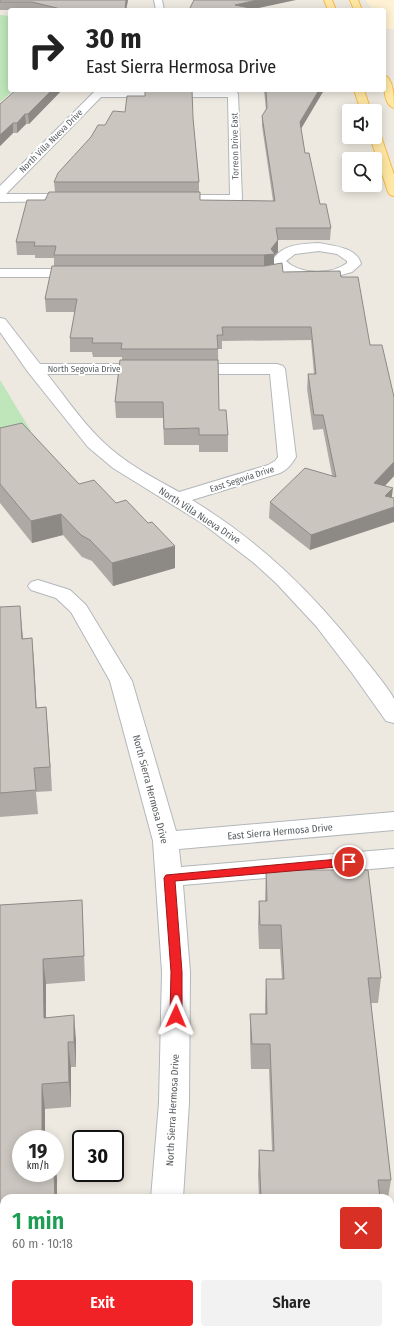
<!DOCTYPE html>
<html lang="en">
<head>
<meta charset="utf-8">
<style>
  body { margin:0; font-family:"Fira Sans Condensed",sans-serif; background:#f2f2f2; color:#222; height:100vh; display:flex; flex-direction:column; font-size:15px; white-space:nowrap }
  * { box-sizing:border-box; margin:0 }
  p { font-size:13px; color:#767676 }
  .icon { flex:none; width:22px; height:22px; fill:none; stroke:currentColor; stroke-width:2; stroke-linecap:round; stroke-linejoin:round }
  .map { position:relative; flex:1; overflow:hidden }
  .sheet { position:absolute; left:0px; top:1194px; width:394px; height:140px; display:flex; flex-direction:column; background:#fff; border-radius:12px 12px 0 0; box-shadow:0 2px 10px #0003 }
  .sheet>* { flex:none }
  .guide { position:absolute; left:8px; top:8px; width:378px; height:84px; border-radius:4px; box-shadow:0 2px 10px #0003; background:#fff; color:#222; overflow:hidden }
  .controls { position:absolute; left:342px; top:104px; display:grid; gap:8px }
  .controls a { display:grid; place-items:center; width:40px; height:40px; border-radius:4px; background:#fff; box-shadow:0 2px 10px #0003; font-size:20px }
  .speed { position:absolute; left:12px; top:1130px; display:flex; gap:8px; font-size:20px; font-weight:700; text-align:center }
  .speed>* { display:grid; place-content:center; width:52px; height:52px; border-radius:50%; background:#fff; box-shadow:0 2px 10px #0003; line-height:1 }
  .speed small { font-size:10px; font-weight:400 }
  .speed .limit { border:2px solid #111; border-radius:6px; background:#fff; color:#111 }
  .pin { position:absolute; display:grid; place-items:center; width:34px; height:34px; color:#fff; margin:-17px; border:2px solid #fff; border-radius:50%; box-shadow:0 1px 4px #0007 }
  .me { position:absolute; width:44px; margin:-22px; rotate:1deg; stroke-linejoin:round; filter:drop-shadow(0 0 3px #0008) }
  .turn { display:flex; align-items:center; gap:14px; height:84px; padding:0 12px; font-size:18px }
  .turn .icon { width:52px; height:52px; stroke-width:2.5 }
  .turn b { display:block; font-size:28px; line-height:34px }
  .round { display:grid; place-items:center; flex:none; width:42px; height:42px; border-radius:4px; background:#f2f2f2 }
  .headline { display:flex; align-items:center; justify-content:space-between; height:68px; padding:0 12px }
  h1 { font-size:24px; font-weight:600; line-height:30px; color:#1e9e55 }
  .button { display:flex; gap:8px; margin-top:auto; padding:8px 12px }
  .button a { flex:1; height:46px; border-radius:4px; background:#f12225; color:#fff; font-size:16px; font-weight:600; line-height:46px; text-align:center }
  .button a+a { background:#f2f2f2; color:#222 }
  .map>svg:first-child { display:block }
  .commercial { fill:#fff1d3 }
  .green { fill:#bee6ba }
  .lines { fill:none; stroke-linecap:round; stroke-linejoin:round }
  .minor-casing { stroke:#b3b7bc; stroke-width:2 }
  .major-casing { stroke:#f8b94e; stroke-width:2 }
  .minor { fill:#fff; fill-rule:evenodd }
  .major { fill:#ffe8a3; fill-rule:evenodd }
  .wall { fill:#aea9a4 }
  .shaded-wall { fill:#8d8a86 }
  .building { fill:#cac5bf; stroke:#8d8a86 }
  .route { fill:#f12225; stroke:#9d1618 }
  .labels { text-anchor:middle; stroke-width:4; stroke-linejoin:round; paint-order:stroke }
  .far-street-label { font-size:9px; fill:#595e62; stroke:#fff }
  .street-label { font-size:10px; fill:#595e62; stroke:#fff }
</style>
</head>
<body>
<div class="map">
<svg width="394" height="1334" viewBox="0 0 394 1334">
  <rect width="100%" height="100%" fill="#ede9e0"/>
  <path class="commercial" d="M365,0H394V29H384V10H374Z"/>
  <path class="green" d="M0,15L10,16V90H14L0,102Z
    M0,380L31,431L0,439Z"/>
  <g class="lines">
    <g class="minor-casing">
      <path id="minor" d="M154,0H162L164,10H156Z
        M96,90L237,92L238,94L242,199L240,202L169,203L165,202L163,199L165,196L169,195H230L228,97H101L6,194H75L79,195L81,198L79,201L0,202V186Z
        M319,243C333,246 357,247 361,264L352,272L327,279L304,278L286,273L253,277L248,276L246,273L248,270L276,266L272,261C282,244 301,244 319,243ZM319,251L337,254L347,261V263C332,275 300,275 286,261L295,254Z
        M0,269H79L84,270L86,273L84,276L79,277H0Z
        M0,318L5,319L40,364H149L155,366L157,369L155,372L149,374H47C67,399 86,428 111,449C132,467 156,479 179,492L268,465L275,461L278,457L270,374H188L182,372L180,369L182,366L188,364H277L283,366L285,369L296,457C291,465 288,469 280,473L192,500C261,542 314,594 363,657C370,666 390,690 394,699C394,705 394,716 394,723L386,721L352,673L316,626L276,583L254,563L202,523L113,468L88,447L28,372L0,332Z
        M38,580L70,590L86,605L132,681L176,831L394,812V830L179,849L181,867L394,849V867L183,885L190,972L189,1103L183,1198H151L159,1103L162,972L153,841L110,681L71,612L56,598L31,590L28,586L31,582Z
        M138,1330H174V1334H138Z"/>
    </g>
    <g class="major-casing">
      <path id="major" d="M324,0H332L336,10H328Z
        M350,0H358L362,10H354Z
        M384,75C394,78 394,99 394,108C383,105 384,84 384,75Z
        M354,90H364L371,111H361Z
        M375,133L381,136L394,175V196L390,195L388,192L370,137H375Z"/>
    </g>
    <use href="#minor" class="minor"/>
    <use href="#major" class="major"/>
  </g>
  <path class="wall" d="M0,0H128L126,10H0Z
    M16,90H62L29,124H26L17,133H13L0,146V104Z
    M264,90H324L301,129L305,153L320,204L331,228L330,240H278V252L274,256V264L283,272L341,277L370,345L394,397V476L385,486L310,550L269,518L270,502L332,475L323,429L313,430L307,389L308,374H314L311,340L222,341V349H218L219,410L228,435V452H199V445H164L163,418H116L115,402L122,360V357H93L92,352H70V338L75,312H46L45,299L54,266V258H35V255H17L16,242L45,200L55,192L54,182L105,125L193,118L199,182V192L200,200L273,201L262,126V116L266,110Z
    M0,428L79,484L116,503L148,523L175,546V568L113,586L92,561L82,557L63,535L32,543L0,503Z
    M0,607L22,629L23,639L32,638L36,708L46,707L52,791L36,792L38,814L0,817Z
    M266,870L381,978L378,1003H371L391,1180L388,1198H259L258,1175L259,1150L272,1151L269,1069H251L250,1039V1014H265V1004L266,979H282L280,949H259L258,925L259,901H265Z
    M82,900L83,924L85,981L46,984V1017L76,1040V1067H71V1107L45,1109L21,1139L57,1178V1198H4V1330H59V1334H0V905Z"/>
  <path class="shaded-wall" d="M126,0H128L126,10H125Z
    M257,0H296L249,10L235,5Z
    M52,90H62L29,124L28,114Z
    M319,90H324L299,132L300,122Z
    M25,114L26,124L17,133V123Z
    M13,123V133L0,146V135Z
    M278,240V252L274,256V266L264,268V255Z
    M394,462V476L373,498L374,483Z
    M393,488L391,503L394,507V522L310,550L311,535L385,496Z
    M61,514L63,535L32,543L31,521Z
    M175,546V568L113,586L112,563Z
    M20,606L22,629L24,662L22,639Z
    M32,638L34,661L38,731L36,708Z
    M46,707L48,731L52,791L50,767Z
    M43,959L46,984V1043L44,1018Z
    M74,1015L76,1040V1067L74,1042Z
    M68,1042L71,1067V1107L69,1082Z
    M42,1084L45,1109V1139H42Z
    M55,1160L57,1178V1198H55Z
    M57,1330H59V1334H57Z"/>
  <path class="building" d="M0,0H126L125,10H65L32,2H0Z
    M194,0H257L235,5L260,10H189Z
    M16,90H52L28,114H25L17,123H13L0,135V104Z
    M145,90H192L193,118L199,182H54L58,173L91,137L98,125H105L113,111L125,112L127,96H145Z
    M266,90H319L300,122L305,153H309L320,204H326L331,228H276L278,240L271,249L275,254L264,255H54L56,246H34L35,242H16L27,200H45L49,192H200V200L275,201L262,116L267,108Z
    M282,263L283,272L340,271L341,277H358L370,345H382L394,397V462L374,483L393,488L385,496L394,498V507L311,535L270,502L305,468L336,477L323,415H314L308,374H316L311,327H222L223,335H217L218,349H121L122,343H92L93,338H70L77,299H45L52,266H264Z
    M120,360H218L219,410H226L228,435H199V428L164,429L163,402H115Z
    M22,423L79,484L94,480L116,503L126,500L148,523L152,522L175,546L112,563L90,540L81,535L61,514L31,521L0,484V428Z
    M20,606L22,639L32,638L36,708L46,707L50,767L34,768L36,790L0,793V607Z
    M266,870H368L381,978H368L391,1180H378L380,1198H261L259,1150L274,1151L270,1044H252L250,1014H267L266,979H284L281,925H260L259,901H267Z
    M82,900L84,956L43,959L44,1018L74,1015V1042H68L69,1082L42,1084V1139H21V1173H54L55,1198H4V1326H0V905Z"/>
  <path class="route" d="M349,858L353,859L354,862L353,864L349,866L175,881L182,972V1016L180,1019L176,1021L172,1019L170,1016L171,972L164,878L166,875Z"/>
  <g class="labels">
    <g class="far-street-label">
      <text transform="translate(51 141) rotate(-45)" y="3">North Villa Nueva Drive</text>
      <text transform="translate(235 146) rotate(-91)" y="3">Torreon Drive East</text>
      <text x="84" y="372">North Segovia Drive</text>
      <text transform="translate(242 479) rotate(-18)" y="3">East Segovia Drive</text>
    </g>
    <g class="street-label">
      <text transform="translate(200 515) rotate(33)" y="4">North Villa Nueva Drive</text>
      <text transform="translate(151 789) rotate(75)" y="4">North Sierra Hermosa Drive</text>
      <text transform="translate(280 831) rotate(-5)" y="4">East Sierra Hermosa Drive</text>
      <text transform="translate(172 1110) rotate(-87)" y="4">North Sierra Hermosa Drive</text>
    </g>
  </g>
</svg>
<div class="controls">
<a><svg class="icon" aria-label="sound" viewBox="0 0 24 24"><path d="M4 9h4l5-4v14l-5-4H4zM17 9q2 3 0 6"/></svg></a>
<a><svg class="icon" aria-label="search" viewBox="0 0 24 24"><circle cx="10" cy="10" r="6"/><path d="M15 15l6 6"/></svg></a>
</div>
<div class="speed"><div>19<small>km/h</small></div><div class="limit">30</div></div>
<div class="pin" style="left:349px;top:862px;background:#d93025"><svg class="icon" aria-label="arrive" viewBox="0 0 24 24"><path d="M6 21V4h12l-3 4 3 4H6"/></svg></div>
<svg class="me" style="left:176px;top:1016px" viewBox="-20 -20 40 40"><path d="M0-17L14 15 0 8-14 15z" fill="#f12225" stroke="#fff" stroke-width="4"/></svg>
<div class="guide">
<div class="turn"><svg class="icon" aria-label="right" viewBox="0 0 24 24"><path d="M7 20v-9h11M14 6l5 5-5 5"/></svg><div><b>30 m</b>East Sierra Hermosa Drive</div></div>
</div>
<section class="sheet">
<div class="headline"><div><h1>1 min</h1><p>60 m · 10:18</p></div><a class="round" style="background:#d93025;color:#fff"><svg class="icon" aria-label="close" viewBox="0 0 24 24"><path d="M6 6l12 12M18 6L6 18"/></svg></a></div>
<div class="button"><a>Exit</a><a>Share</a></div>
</section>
</div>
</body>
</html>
